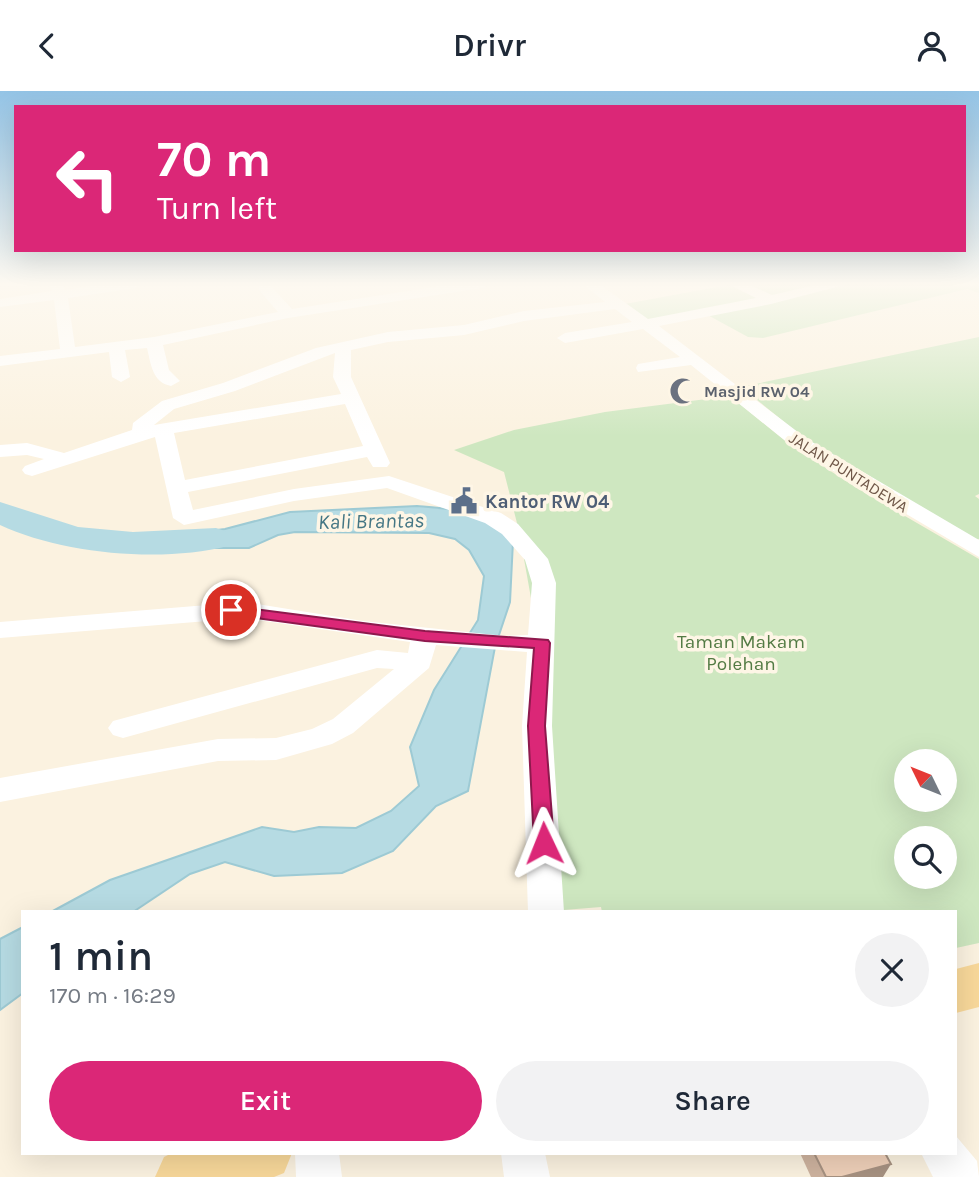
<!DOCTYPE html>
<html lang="en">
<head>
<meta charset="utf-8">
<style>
  body { margin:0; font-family:Karla,sans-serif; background:#f2f2f3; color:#1f2937; height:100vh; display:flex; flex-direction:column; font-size:26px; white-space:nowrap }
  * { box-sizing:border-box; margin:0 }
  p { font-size:23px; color:#747a83 }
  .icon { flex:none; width:38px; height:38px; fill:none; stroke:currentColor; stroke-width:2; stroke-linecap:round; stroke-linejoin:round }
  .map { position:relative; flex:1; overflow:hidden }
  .drawer { position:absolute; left:21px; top:819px; width:936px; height:245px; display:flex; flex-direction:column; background:#fff; border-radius:0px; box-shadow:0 7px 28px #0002 }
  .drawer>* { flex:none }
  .guide { position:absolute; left:14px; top:14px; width:952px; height:147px; border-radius:0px; box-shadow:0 7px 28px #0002; background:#db2777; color:#fff; overflow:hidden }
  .needle { width:46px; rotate:313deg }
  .tools { position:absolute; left:894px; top:658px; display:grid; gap:14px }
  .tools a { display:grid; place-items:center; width:63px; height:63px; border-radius:50%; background:#fff; box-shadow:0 7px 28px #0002; font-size:35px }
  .pin { position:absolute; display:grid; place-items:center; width:60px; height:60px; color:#fff; margin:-30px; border:4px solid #fff; border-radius:50%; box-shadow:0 2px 7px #0007 }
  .me { position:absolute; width:77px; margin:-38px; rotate:358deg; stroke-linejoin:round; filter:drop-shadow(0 0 5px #0008) }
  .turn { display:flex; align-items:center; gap:24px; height:147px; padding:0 28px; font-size:32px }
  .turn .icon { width:91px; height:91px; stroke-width:2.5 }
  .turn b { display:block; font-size:49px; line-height:60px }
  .round { display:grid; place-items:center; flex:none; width:74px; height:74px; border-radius:37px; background:#f2f2f3 }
  .summary { display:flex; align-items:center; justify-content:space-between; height:119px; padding:0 28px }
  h1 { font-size:42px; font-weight:600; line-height:52px }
  .action { display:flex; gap:14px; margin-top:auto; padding:14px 28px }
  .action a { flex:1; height:80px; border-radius:42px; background:#db2777; color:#fff; font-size:28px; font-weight:600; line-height:80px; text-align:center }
  .action a+a { background:#f2f2f3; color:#1f2937 }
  header { display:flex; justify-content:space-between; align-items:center; height:91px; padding:0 28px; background:#fff; font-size:32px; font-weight:600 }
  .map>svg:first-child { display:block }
  .green { fill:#cee7c0; fill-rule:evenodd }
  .water { fill:#b6dbe3; stroke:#9dcad4; stroke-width:2 }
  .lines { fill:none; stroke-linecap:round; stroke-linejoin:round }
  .river { fill:#b6dbe3; fill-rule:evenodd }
  .minor { fill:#fff; fill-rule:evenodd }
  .major { fill:#f8d89a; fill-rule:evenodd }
  .wall { fill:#ceb39f }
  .shaded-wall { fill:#a79282 }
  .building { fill:#efd0b9; stroke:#a79282; stroke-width:2 }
  .route { fill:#db2777; stroke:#8e194d; stroke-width:2 }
  .labels { text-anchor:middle; stroke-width:7; stroke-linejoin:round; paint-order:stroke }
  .far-worship-label { font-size:16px; font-weight:bold; fill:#5b616d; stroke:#fef6e6; text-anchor:start }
  .far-street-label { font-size:16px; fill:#705849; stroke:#fef6e6 }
  .service-label { font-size:19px; font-weight:bold; fill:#4e5e75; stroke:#fef6e6; text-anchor:start }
  .park-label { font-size:19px; fill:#537b44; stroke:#fef6e6 }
  .water-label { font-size:21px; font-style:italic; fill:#447684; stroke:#fef6e6 }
</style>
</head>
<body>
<header><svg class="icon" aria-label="back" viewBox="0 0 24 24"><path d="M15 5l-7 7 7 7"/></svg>Drivr<svg class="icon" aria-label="person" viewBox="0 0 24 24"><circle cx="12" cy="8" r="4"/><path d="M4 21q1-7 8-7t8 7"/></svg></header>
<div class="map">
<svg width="979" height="1086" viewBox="0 0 979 1086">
  <rect width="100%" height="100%" fill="#fbf2e0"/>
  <path class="green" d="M733,193L745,197L763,193H979V202L967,198L763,247L748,246L704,222L653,232L625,213Z
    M979,246V403L975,405L979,408V448L973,450L804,347L741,296Z
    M730,305L789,353L855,396L979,468V852L956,857V821H602L601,816L539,821L544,580L519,440L504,381L454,359L514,339L605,321ZM906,670H945V709H906ZM906,747H945V786H906Z"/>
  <path class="water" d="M417,415C462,419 478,419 513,450L510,511L495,556L468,700L436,715L393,760L342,782L274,785L225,771L190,783L133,821H51L110,789L262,736L294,741L319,736L356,737L391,720L419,695L410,656L434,599L478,529L484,485L469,459L455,448L429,442L295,441L278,444L249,457H161L163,446L225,438L290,421Z
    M23,836V902L0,919V848Z"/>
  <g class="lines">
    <path class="river" d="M0,411L78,436L133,441L216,437L228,441L234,448L228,455C162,472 62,463 0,434Z"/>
    <path class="minor" d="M48,193H62L65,199L104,193H143L136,197L68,207L75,256L154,246L278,221L259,199V193H269L292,218L453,193H489L482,197L288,227L163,254L169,279L180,290L171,295C152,291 151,273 147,257L125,259L130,286L121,291L112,286L109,261L0,275V265L60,258L54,209L0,216V208L52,200Z
      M583,193H599L648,228L756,207L728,193H747L772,204L820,193H848L771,213L659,235L807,348L979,449V466L793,356L691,274L638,281L636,277L638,273L680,266L643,238L565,252L557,247L565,242L632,231L615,218L524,230L464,244L388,251L351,259V286L390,372L387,376H373L367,366L188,401L193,419L294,398L389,385L501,422L518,433L548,468L556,492L552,635L564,821H528L522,635L527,561L436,554L429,577L353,642L332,653L276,669L218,670L0,711V687L218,648L276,647L312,638L333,628L394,578L377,577L123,647L113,644L108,637L113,630L377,559L408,562L410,551L244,527L0,547V531L244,511L363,530L505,545L528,544L532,492L525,469L502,443L485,432L387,397L294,410L184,434L173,427L155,346L32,385L25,383L22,379L25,375L44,368L27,364L0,366V354L27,352L64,362L132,339L133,332L162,310L223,292L316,257L388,241L464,234L524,220L605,211ZM335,262L333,286L341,303L154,334L174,318L235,300ZM345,313L363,355L185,389L174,342Z
      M956,1045L977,1070L979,1086H933L921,1062H956Z
      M295,1062H339L342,1086H296Z
      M501,1062H545L550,1086H504Z"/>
    <path class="major" d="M979,872V916L956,922V878Z
      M172,1062H292L284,1082L274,1086H155L164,1066Z"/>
  </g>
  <path class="wall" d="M800,1062H885L883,1086H811Z"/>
  <path class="shaded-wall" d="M891,1073L883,1086H842Z"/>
  <path class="building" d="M814,1062H885L891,1073L842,1086H826Z"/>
  <linearGradient id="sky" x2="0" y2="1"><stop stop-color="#94c4e6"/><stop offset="0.56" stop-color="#fdf9f1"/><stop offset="1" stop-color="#fdf9f1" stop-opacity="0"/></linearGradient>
  <rect width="979" height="345" fill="url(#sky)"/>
  <path class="route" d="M231,515L425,540L548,549L550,552L545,635L554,752L551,758H537L534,752L528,635L534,557L425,550L226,523L223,519Z"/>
  <defs>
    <g id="mosque-bare" transform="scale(2.1)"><path d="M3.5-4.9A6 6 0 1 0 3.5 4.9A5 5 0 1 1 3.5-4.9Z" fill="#6b7280" stroke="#fef6e6" stroke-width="2.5" paint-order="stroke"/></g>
    <g id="civic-bare" transform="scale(2.1)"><path d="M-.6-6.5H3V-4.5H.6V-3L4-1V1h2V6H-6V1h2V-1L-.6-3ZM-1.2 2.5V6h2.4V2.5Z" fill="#5c6f8a" stroke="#fef6e6" stroke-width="2.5" paint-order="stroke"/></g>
  </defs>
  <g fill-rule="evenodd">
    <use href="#mosque-bare" x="683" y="300"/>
    <use href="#civic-bare" x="464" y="410"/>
  </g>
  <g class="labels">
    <g class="far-worship-label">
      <text x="704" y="306">Masjid RW 04</text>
    </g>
    <g class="far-street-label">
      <text transform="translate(849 381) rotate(32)" y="6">JALAN PUNTADEWA</text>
    </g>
    <g class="service-label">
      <text x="485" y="417">Kantor RW 04</text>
    </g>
    <g class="park-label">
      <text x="741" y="557">Taman Makam<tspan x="741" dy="22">Polehan</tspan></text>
    </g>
    <g class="water-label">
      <text transform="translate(371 430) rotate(-1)" y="7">Kali Brantas</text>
    </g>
  </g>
</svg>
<div class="tools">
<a><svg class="needle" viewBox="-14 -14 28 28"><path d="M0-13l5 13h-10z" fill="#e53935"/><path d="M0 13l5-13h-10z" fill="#747a83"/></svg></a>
<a><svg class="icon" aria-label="search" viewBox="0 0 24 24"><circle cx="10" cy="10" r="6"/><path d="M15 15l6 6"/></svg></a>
</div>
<div class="pin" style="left:231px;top:519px;background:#d93025"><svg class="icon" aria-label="arrive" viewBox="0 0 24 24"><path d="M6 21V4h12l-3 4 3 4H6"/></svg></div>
<svg class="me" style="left:544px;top:752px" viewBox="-20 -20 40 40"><path d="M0-17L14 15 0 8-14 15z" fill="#db2777" stroke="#fff" stroke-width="4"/></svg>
<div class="guide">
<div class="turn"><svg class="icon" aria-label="left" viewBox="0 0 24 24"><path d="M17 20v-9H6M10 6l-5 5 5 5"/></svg><div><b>70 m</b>Turn left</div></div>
</div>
<section class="drawer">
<div class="summary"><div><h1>1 min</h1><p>170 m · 16:29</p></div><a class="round"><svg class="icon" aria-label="close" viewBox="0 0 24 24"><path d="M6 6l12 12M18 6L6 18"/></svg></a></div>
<div class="action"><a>Exit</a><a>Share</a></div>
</section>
</div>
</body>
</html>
